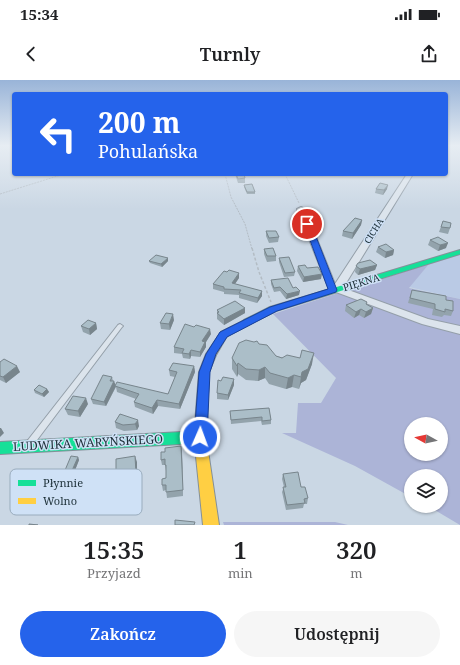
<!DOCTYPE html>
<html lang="pl">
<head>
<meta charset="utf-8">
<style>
  body { margin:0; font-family:"Noto Serif",serif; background:#f6f6f6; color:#202124; height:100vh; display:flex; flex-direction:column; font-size:15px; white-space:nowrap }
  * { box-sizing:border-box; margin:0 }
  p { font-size:13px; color:#757577 }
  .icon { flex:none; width:22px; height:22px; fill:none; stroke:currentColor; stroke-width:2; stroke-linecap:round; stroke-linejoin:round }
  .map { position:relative; height:445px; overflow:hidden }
  .panel { display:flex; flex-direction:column; background:#fff; flex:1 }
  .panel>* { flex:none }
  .top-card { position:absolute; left:12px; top:12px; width:436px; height:84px; border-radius:4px; box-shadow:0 1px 3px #0004; background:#2563eb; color:#fff; overflow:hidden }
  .needle { width:26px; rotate:278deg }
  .fabs { position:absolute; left:404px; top:337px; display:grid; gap:8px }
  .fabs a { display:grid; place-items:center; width:44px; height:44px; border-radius:50%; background:#fff; box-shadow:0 1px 3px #0004; font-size:20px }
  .pin { position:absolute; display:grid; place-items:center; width:34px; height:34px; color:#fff; margin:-17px; border:2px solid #fff; border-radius:50%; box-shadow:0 1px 4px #0007 }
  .me { position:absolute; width:44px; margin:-22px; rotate:2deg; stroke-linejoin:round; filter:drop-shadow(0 0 3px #0008) }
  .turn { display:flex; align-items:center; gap:14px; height:84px; padding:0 20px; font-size:18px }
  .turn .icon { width:52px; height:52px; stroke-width:2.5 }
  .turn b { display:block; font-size:28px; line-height:34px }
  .eta { display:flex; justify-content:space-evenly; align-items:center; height:68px; text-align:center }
  .eta b { font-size:24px; font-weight:600; line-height:28px }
  .cta { display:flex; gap:8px; margin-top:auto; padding:8px 20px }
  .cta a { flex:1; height:46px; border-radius:24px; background:#2563eb; color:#fff; font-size:16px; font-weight:600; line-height:46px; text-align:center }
  .cta a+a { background:#f6f6f6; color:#202124 }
  .status { display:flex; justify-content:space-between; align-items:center; height:28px; padding:0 20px; background:#fff; direction:ltr }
  .status svg { height:11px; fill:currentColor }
  header { display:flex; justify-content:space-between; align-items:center; height:52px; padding:0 20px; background:#fff; font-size:18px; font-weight:600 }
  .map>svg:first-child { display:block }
  .farmland { fill:#bacae5 }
  .green { fill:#acb4d7; fill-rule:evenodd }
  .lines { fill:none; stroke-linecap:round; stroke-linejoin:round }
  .lane-casing { stroke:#949fa9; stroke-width:2 }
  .street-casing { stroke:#949fa9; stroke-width:2 }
  .fast-casing { stroke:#849099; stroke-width:2 }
  .slow-casing { stroke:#849099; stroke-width:2 }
  .path-far1 { stroke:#b3bcc4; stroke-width:1; stroke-dasharray:2 1; stroke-linecap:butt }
  .path { stroke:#b3bcc4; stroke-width:1.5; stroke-dasharray:3 2; stroke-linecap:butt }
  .lane { fill:#dce4ec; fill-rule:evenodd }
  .street { fill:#dce4ec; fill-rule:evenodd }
  .fast { fill:#16e098; fill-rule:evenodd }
  .slow { fill:#ffcf43; fill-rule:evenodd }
  .wall { fill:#93a3ac }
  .shaded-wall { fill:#78858c }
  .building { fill:#abbec8; stroke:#78858c }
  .route { fill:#2563eb; stroke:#184099 }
  .labels { text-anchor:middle; stroke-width:3; stroke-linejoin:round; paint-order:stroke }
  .far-street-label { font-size:9px; fill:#1c2f37; stroke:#cfe1f6 }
  .street-label { font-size:10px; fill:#1c2f37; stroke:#cfe1f6 }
  .near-street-label { font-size:12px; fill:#1c2f37; stroke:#cfe1f6 }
  .key { fill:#cfe1f6; stroke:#99acbd; stroke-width:1 }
  .key-label { font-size:11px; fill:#1c2f37 }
</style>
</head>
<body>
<div class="status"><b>15:34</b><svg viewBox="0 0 49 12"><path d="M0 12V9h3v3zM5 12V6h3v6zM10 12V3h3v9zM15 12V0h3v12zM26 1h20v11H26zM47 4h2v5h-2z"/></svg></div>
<header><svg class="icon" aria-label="back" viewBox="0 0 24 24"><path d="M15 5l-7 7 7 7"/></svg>Turnly<svg class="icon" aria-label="share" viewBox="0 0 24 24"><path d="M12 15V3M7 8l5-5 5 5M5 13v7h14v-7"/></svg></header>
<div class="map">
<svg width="460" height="445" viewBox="0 0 460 445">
  <rect width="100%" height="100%" fill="#cad7e4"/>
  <path class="farmland" d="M460,174V219L409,207L429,184Z"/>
  <path class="green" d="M429,184L409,208L460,219V445L428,426H441V396H411V417L355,386L282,353H296L298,323H321L336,298L273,234ZM411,344H441V374H411Z
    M223,442H335L348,445H224Z"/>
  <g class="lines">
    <g class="lane-casing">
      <path id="lane" d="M120,244L123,246L122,247L34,364L31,365L28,364L27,362L28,360L118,245Z"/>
    </g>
    <g class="street-casing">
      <path id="street" d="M407,94H413L343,208L428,239L460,246V254L422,244L336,212H330L297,129L301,127L305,129L335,204Z"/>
    </g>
    <g class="fast-casing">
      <path id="fast" d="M460,170V174L276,231L250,244H244L242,242L244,240L270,227Z
        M200,351L204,353L206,357L204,361L200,363L0,374V362Z"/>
    </g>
    <g class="slow-casing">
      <path id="slow" d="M247,239L252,242L250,244L227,256L216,275L209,292L206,357L219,445H203L194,357L199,292L206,274L221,252Z"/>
    </g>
    <path class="path-far1" d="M225,94L231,117L245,144L252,169
      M285,94L299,123
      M0,114L64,94"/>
    <path class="path" d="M252,168L259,192L271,222"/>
    <use href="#lane" class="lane"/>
    <use href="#street" class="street"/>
    <use href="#fast" class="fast"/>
    <use href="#slow" class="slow"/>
  </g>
  <path class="wall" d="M235,94H244L245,98V103H238Z
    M244,105L255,112V114H247L244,107Z
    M376,109H387L383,115L375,113Z
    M362,140L361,145L352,159L342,156L343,151Z
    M443,141L450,148L448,154L439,152Z
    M266,151L279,157L278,162L269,163L266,156Z
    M430,160L446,168L438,171L428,165Z
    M378,167L394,170L393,175L385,178L376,172Z
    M264,169L276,176V181L267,182L264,174Z
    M279,178L295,192L294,196L284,197L279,182Z
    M149,181H168L162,187L150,183Z
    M377,185L375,190L358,195L355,192L356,186Z
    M298,186L307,188L321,199L303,202L297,191Z
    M239,198L235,204L262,211V216L257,223L239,218V215L224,214V212L213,209V204Z
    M271,200L293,208L299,215L286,219L280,211L274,212L271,204Z
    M412,210L446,220L453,231L451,236L444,235L442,237L432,235L433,229L408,223L410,216Z
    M367,224L373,228L371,234L364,238L359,235L354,238L345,231L346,225Z
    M245,228V233L224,245L217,239V230Z
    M174,240L170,250L161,249L160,243Z
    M96,243L97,249L90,255L83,252L81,246Z
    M211,254L206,262V267L200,277L191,276L190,279L183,278L182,274L174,273V267Z
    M259,264L276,276L312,284L306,300L301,303L299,309L292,307L286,309L269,304L265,298L258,301L246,300L238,294L237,297L232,289V278Z
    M0,282L20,292L6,303L0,300Z
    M194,286L195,292L180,329L158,326L153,334L135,327L134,322L136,319L117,312L116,307L106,326L93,324L91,319L112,297L113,301L116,306L168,314L175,297L170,296L169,290Z
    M234,305L228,320L217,319V313Z
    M47,309L49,312L44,317L35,313L34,310Z
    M88,324L80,337L68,335L65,329Z
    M269,328L271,340V344L262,345L261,341L231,344L230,331Z
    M120,334L139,346L137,350L124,351L116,348L115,342Z
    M181,366L182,372L183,416L167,418L166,410L163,411L162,405L166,398V391L165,385H162L161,380L165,372Z
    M78,377L79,380L72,398H64L63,395Z
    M137,382V398L129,401L130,428L116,430L109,414L116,402Z
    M283,394L301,407L308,418L307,424H304L303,428L286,430L282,412L284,407L282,399Z
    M64,410L65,412L60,427L52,426L51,423Z"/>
  <path class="shaded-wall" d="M388,105L387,109L383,115L384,110Z
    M362,140L361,145L352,159L353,153Z
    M448,163L446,168L438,171L440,165Z
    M394,170L393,175L385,178L386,172Z
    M168,178V181L162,187L161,184Z
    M377,185L375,190L358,195L360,189Z
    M239,193V198L232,208V203Z
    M322,194L321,199L303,202L304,197Z
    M262,211V216L257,223L258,218Z
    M300,211L299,215L286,219L287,214Z
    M245,228V233L224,245V239Z
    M373,228L371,234L364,238L366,232Z
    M361,229L359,235L354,238L356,232Z
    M173,234L174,240L170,250L169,244Z
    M96,243L97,249L90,255L89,249Z
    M210,249L211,254L206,262V267L200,277V272L202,261Z
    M191,270V276L190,279L189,274Z
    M314,273L312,284L306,300L301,303L299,309L301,297L302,292Z
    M238,283V294L237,297V286Z
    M17,286L20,292L6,303L3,297Z
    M194,286L195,292L180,329L179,324Z
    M265,287V298L258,301L259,290Z
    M294,295L292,307L286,309L288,298Z
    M234,299V305L228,320V315Z
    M114,301L116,306L106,326L104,322Z
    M47,309L49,312L44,317L42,314Z
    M86,318L88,324L80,337L78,331Z
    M157,320L158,326L153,334L152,328Z
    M138,340L139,346L137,350L135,344Z
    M0,348H1L4,353L0,357Z
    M181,366L182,372L183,416V410Z
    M135,376L137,382V398L129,401L130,428L128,422L127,395Z
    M78,377L79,380L72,398L70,395Z
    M64,410L65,412L60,427L59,424Z"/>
  <path class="building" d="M236,94H244L245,98L238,99Z
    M380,103L388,105L384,110L376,109Z
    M252,104L255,112H247L244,105Z
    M355,138L362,140L353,153L343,151Z
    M443,141L451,143L450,148L441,147Z
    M266,151H276L279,157L269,158Z
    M438,157L448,163L440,165L430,160Z
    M386,164L394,170L386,172L378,167Z
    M273,168L276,176H267L264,169Z
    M156,175L168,178L161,184L149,181Z
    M289,177L295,192L285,193L279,178Z
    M370,180L377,185L360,189L356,186L358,183Z
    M305,185L307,188L318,187L322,194L304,197L298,186Z
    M229,190L239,193L232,203L262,211L258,218L239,213L241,210L224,209V207L213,204L224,191L227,192Z
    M288,198L293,208L296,207L300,211L287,214L280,207L274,208L271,200Z
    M412,210L446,216V220L453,221V231L445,229V232L435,229V224L410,218Z
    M361,219L367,222L366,224L373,228L366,232L361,229L356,232L346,225Z
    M235,221L245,228L224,239L217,233L219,232L217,230Z
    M166,233L173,234L169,244L160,243Z
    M88,240L96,243L89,249L81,246Z
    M185,244L194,247L196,245L210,249L202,261L205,262L200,272L191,270L189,274L182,273L184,269L174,267Z
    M246,260L254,262L257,261L259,264L267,265L276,276L282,278L287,275L300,278L302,270L314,273L308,289L302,292L301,297L294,295L288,298L270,293L265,287L259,290L246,289L238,283L237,286L232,278L239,263Z
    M4,279L17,286L3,297L0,296V282Z
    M173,283L194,286L179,324L157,320L152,328L134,322L139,314L115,306L117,302L168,314L177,292L169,290Z
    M103,295L112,297L110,301H114L104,322L91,319Z
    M223,297L234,299L228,315L217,313L218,300L221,301Z
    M39,305L47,309L42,314L34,310Z
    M73,316L86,318L78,331L65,329Z
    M269,328L271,340L262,341V337L231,340L230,331Z
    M120,334L138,340L135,344L123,345L115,342Z
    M181,366L183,410L166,412V405H162V399L166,398V385H165V379L161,380V372H165V368Z
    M71,376L78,377L70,395H63Z
    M135,376L136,393L127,395L128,422L114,425L109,414V403L116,402V379Z
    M298,392L301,407H305L308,418L304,419L305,423L287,425L283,407H286L283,394Z
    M175,440L195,442L194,445H175Z
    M29,444L38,445H29Z"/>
  <linearGradient id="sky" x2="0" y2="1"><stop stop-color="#99b4d8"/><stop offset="0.51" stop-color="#e7edf3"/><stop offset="1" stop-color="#e7edf3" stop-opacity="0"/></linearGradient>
  <rect width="460" height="129" fill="url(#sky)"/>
  <path class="route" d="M307,142L311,144L337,210L336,212L277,231L227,257L216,274L210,292L207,357L205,361L200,363L196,361L194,357L199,292L206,274L220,252L270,227L328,209L304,144Z"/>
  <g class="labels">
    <g class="far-street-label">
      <text transform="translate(374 151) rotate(-58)" y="3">CICHA</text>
    </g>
    <g class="street-label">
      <text transform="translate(361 202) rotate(-17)" y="4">PIĘKNA</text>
    </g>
    <g class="near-street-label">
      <text transform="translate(88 363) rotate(-3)" y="4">LUDWIKA WARYŃSKIEGO</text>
    </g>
  </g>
  <rect x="10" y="389" width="132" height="46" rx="6" class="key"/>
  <rect x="18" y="400" width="18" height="6" fill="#16e098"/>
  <rect x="18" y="418" width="18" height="6" fill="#ffcf43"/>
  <g class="key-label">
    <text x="43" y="407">Płynnie</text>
    <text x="43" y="425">Wolno</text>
  </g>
</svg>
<div class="fabs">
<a><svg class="needle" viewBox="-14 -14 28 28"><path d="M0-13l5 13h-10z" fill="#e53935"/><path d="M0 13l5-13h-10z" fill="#757577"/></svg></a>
<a><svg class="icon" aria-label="layers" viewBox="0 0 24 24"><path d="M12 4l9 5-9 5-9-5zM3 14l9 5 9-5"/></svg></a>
</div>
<div class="pin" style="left:307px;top:144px;background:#d93025"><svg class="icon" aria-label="arrive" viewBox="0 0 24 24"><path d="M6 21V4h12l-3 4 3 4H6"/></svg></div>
<svg class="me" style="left:200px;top:357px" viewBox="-20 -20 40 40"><circle r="17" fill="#2563eb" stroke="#fff" stroke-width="3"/><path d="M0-11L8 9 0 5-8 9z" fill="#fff"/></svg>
<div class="top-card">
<div class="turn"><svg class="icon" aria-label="left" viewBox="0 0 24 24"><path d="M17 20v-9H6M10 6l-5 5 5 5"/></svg><div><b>200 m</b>Pohulańska</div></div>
</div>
</div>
<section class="panel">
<div class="eta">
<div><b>15:35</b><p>Przyjazd</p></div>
<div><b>1</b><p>min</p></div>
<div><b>320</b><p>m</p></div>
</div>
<div class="cta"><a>Zakończ</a><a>Udostępnij</a></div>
</section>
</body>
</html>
